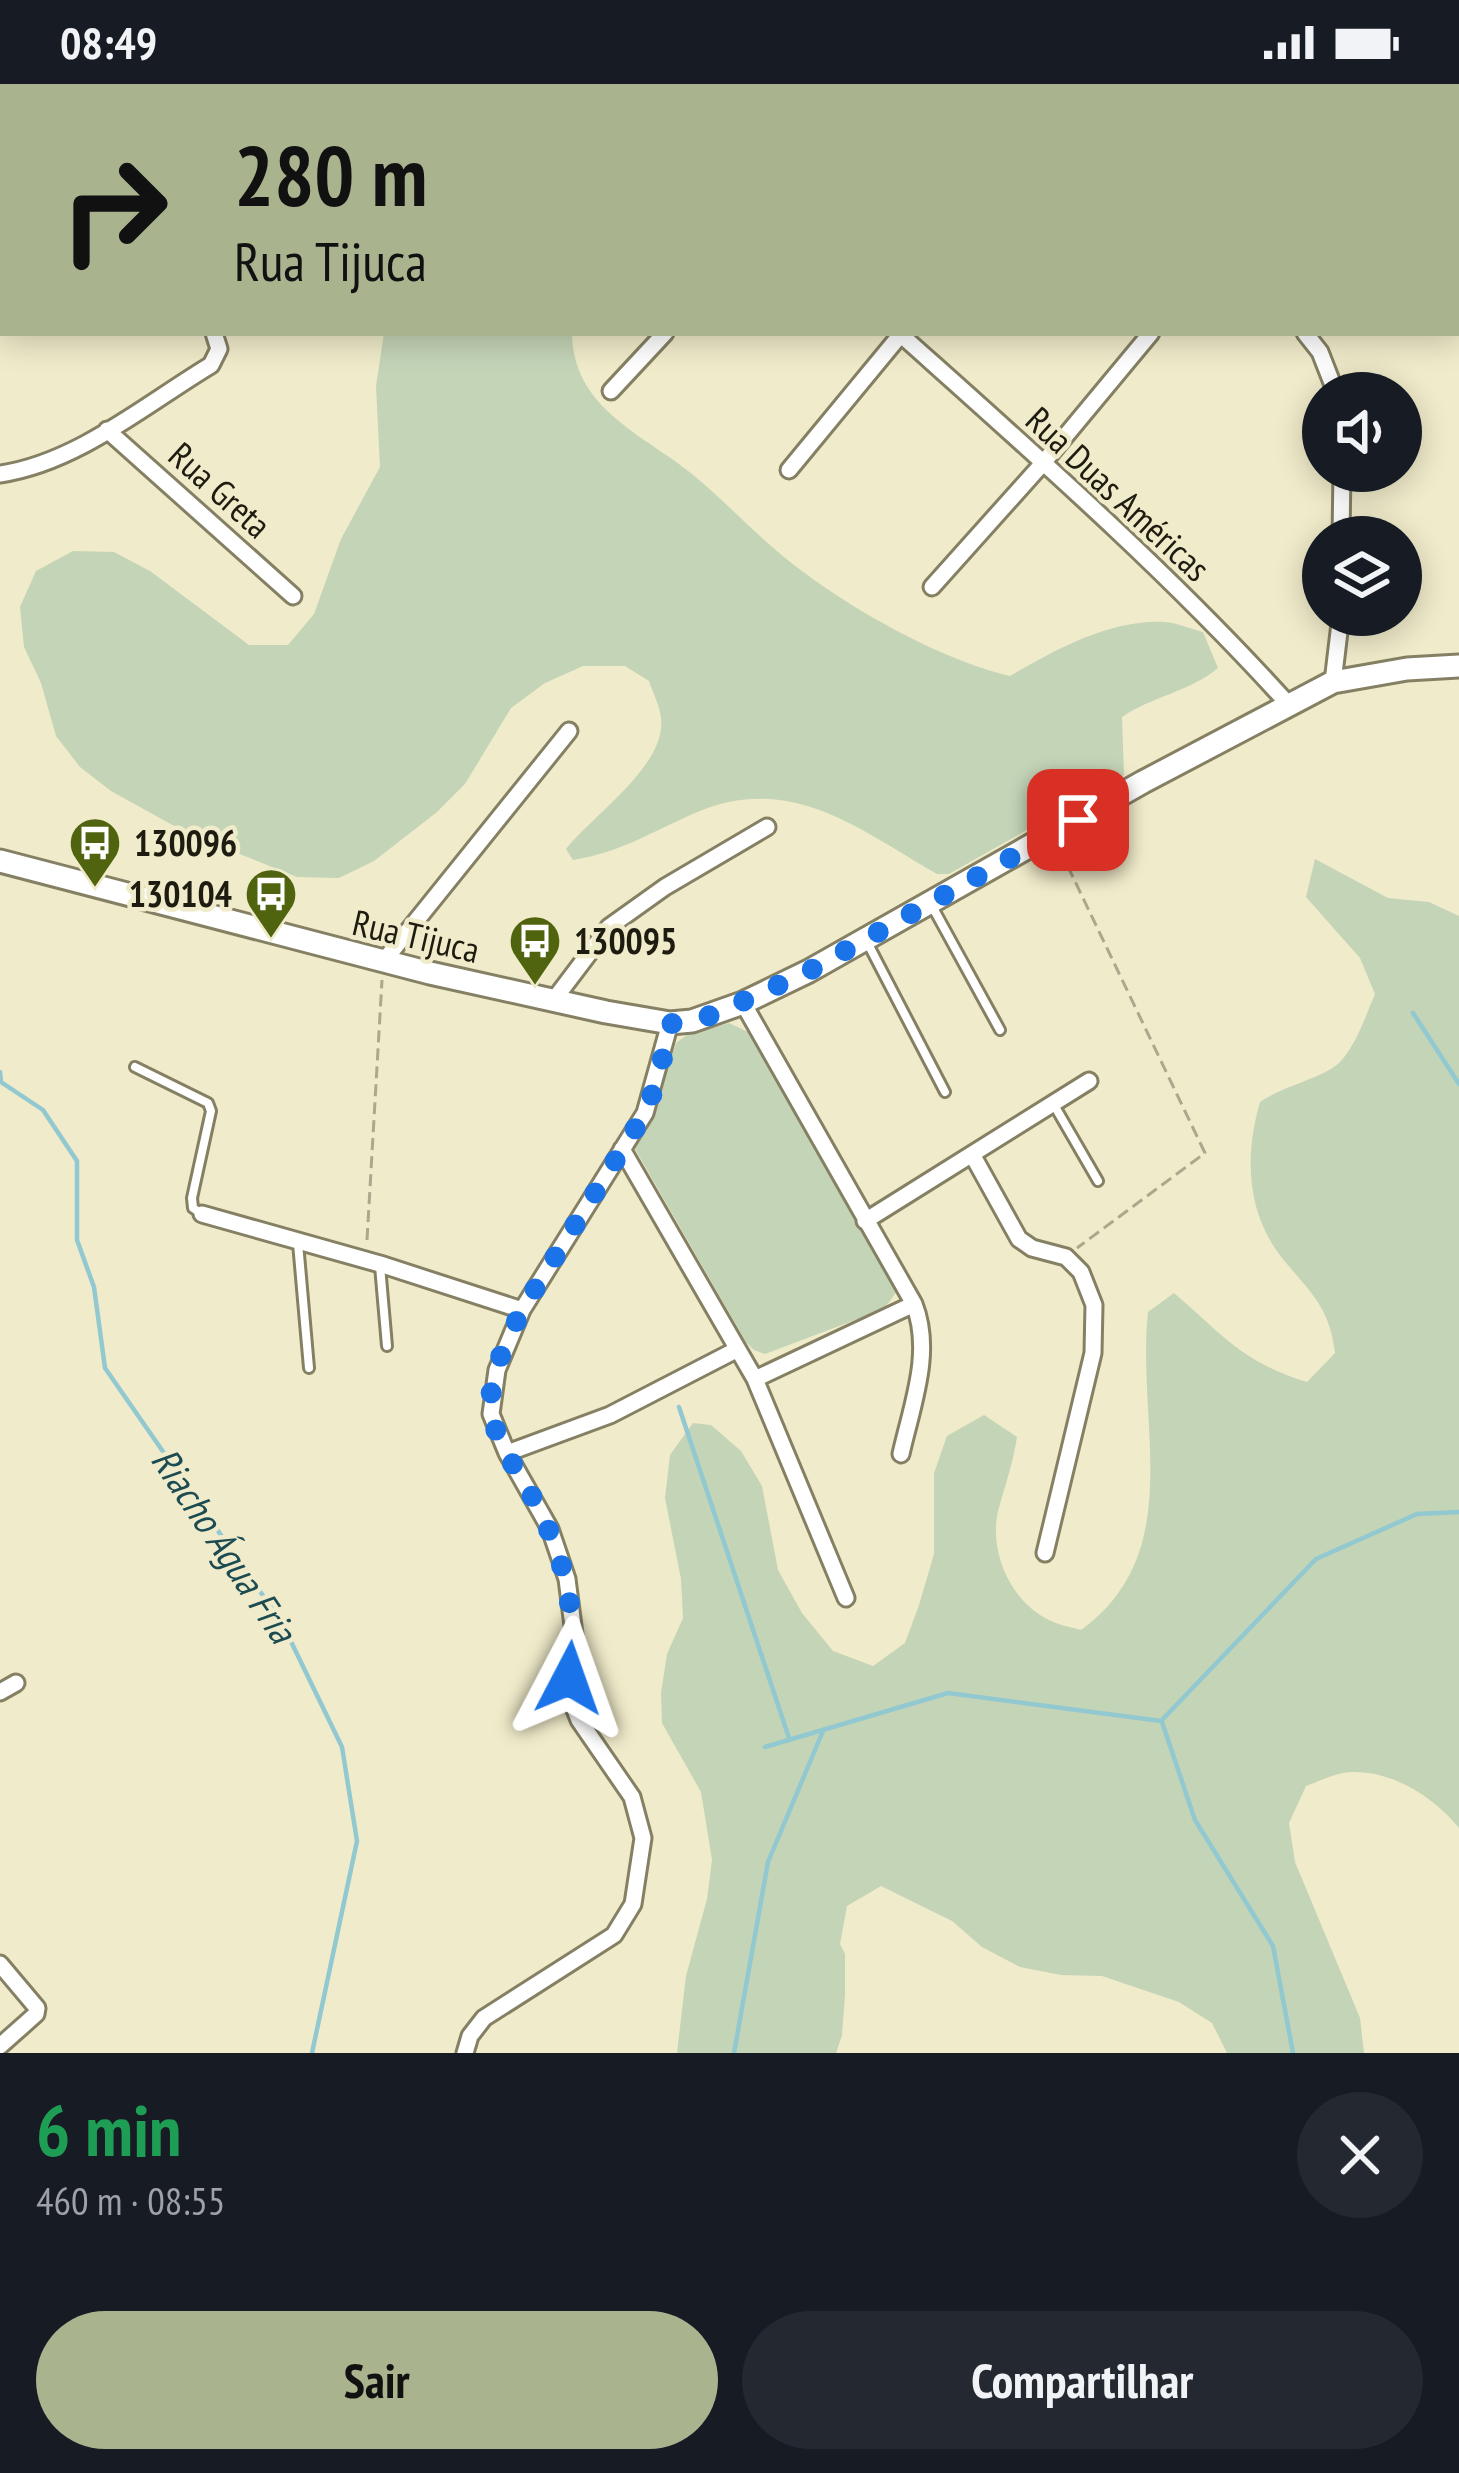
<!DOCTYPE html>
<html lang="pt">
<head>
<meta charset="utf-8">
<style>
  body { margin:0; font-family:"PT Sans Narrow",sans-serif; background:#242831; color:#f1f3f6; height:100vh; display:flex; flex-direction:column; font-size:45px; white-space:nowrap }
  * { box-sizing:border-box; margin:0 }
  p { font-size:39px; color:#9ea1a6 }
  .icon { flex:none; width:66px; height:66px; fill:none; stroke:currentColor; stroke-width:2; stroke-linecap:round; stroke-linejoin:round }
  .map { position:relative; height:1969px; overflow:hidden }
  .panel { display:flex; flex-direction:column; background:#171b24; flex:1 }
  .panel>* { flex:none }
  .hud { position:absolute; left:0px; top:0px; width:1461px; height:252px; box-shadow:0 6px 30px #0003; background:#a9b38e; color:#111; overflow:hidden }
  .buttons { position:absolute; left:1302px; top:288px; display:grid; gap:24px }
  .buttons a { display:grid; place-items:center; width:120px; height:120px; border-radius:50%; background:#171b24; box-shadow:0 6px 30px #0003; font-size:60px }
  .pin { position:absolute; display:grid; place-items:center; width:102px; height:102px; color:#fff; margin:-51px; border-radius:24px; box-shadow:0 6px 18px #0006 }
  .me { position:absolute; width:132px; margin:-66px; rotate:4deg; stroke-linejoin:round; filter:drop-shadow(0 0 9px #0008) }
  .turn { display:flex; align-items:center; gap:42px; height:252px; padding:0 36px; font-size:54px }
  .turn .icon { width:156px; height:156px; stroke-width:2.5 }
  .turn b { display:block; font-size:84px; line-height:102px }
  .round { display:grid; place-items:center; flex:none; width:126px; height:126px; border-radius:63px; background:#242831 }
  .head { display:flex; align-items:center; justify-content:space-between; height:204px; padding:0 36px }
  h1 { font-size:72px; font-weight:800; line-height:90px; color:#1e9e55 }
  .button { display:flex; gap:24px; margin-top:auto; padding:24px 36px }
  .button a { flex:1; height:138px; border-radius:72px; background:#a9b38e; color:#111; font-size:48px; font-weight:800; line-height:138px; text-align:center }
  .button a+a { background:#242831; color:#f1f3f6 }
  .status { display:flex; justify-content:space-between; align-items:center; height:84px; padding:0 60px; background:#171b24; direction:ltr }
  .status svg { height:33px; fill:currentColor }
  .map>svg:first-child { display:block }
  .green { fill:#c4d4b7 }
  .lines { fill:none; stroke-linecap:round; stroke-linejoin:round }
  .stream { stroke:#92c8d0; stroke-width:4.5 }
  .lane-casing { stroke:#858063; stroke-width:14 }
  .street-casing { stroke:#858063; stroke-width:21 }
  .secondary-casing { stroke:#858063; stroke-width:27 }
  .path { stroke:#aca88e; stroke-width:3; stroke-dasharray:12 6; stroke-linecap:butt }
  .lane { stroke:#fff; stroke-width:8 }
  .street { stroke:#fff; stroke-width:15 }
  .secondary { stroke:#fff; stroke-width:21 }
  .route { stroke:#1a73e8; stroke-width:21; stroke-dasharray:0 37.8 }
  .labels { text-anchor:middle; stroke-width:9; stroke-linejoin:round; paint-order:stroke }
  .street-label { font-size:36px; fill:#1e1c10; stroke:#f0ebca }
  .poi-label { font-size:36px; font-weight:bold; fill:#1e1c10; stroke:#f0ebca; text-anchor:start }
  .water-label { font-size:39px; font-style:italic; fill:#1c4c52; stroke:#f0ebca }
</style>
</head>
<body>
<div class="status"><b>08:49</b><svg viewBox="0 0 49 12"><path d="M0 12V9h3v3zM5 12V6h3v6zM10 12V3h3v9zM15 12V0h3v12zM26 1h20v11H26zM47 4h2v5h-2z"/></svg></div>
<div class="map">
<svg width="1459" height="1969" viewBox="0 0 1459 1969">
  <rect width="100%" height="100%" fill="#f0ebca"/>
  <path class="green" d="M384,249H572C573,325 643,350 692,390C726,418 755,450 789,477C845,522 940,576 1010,592C1055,566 1110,535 1165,538C1177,539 1191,545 1203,548L1218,584C1189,608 1153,612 1122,633L1124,691L949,790H937C857,744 790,688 695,729C651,748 622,768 573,776L566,765C593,731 667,681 661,634C660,622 653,609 649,597L625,582H583L545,599L511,624L465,700L437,728L374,777L339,794L297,793L185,748L111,707L80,683L56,652L41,599L24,563L20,523L36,487L73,467L114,468L150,487L249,561H288L314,530L341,455L380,383L376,302Z
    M1315,775L1388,814L1429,818L1459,832V1744C1434,1713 1393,1687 1352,1688C1337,1688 1320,1697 1306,1702L1289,1739L1295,1778L1360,1934L1364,1969H1227L1212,1939L1179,1918L1102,1892L1061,1891L1020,1883L982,1863L952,1837L881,1802L847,1822L840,1860L845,1870V1911L842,1951L836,1969H677L686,1892L707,1815L712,1776L701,1708L662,1639L661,1609L667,1570L683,1534L681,1495L665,1414L670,1371L693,1339L711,1341L741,1367L762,1402L778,1486L802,1529L833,1567L873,1582L905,1559L919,1521L934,1470V1389L947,1352L984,1331L1017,1353C1013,1379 1005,1402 998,1427C989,1466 1009,1514 1045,1534C1055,1540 1070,1543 1081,1546C1188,1468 1136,1341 1148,1228L1174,1209C1223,1251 1242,1278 1307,1298L1335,1269C1330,1226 1314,1212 1287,1180C1246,1133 1244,1074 1260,1018C1282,1003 1308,998 1331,985C1353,972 1365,933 1375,910L1360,874L1306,813Z
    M729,939L750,949L897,1207L884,1225L765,1270L754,1266L746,1258L635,1065L655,1022L676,959L687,951Z"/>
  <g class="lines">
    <path class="stream" d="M1413,929L1459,1000
      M0,988L1,998L43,1026L77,1077V1156L94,1203L105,1284L282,1539L342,1663L357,1757L312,1969
      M679,1323L789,1654
      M1162,1638L1195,1736L1273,1862L1293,1969
      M765,1663L948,1609L1161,1637L1316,1475L1417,1430L1459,1428
      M734,1969L768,1778L823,1647"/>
    <g class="lane-casing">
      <path id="lane" d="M932,822L1000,946
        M866,856L945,1008
        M135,983L208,1019L211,1027L192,1114L193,1124L202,1130
        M1054,1021L1098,1097
        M298,1159L309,1284
        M380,1182L387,1262"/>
    </g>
    <g class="street-casing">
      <path id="street" d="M1011,0L1014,3
        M1113,3L1116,0
        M0,190L3,189
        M899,249C1032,368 1169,488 1289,621
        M1305,249L1320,268L1336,309
        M611,307L665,249
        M107,346L293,512
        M789,386L902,249
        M0,390C77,379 146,320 211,281L219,265L214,249
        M1341,453L1342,387
        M932,503L1043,379L1151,249
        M1333,598L1341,531
        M383,878L569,647
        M553,917L609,843L665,803L767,743
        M743,919L914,1220C933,1268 912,1321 901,1370
        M622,1065L755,1295L846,1514
        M973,1072L1019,1155L1032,1164L1066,1173L1081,1188L1094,1221L1093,1269L1045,1469
        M202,1130L380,1180L522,1226
        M865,1137L1089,997
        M755,1295L914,1220
        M507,1369L610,1331L736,1266
        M0,1608L16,1599
        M0,1880L37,1924L36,1930L0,1962
        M465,1969L470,1952L484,1934L614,1851L633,1820L643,1754L632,1713L579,1636L570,1613L574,1550L567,1495L550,1445L507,1369L491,1330L497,1286L522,1226L645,1029L670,939"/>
    </g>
    <g class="secondary-casing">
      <path id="secondary" d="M0,777L430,889L606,928L670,939L692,937L743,919L809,887L1143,698L1333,598L1407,585L1459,582"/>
    </g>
    <path class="path" d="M1060,766L1205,1069L1077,1164
      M367,1156L382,896"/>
    <use href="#lane" class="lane"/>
    <use href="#street" class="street"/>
    <use href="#secondary" class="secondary"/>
  </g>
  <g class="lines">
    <path class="route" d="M569,1594C579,1525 563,1467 529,1407C516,1384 497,1359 492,1332C485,1297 507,1257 522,1226L645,1029L658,995L670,940L713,931L809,887L1078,736"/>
  </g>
  <defs>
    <g id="bus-pin" transform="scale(2.7)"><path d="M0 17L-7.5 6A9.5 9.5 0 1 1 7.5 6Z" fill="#50640f" stroke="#f0ebca"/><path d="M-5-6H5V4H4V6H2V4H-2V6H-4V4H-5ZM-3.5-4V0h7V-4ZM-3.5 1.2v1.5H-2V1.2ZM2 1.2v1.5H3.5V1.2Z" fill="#fff"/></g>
  </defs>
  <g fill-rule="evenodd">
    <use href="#bus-pin" x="95" y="759"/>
    <use href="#bus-pin" x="271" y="810"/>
    <use href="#bus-pin" x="535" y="857"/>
  </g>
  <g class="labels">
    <g class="street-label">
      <text transform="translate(220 406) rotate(42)" y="13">Rua Greta</text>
      <text transform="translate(1118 410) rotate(43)" y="13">Rua Duas Américas</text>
      <text transform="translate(416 852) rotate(13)" y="13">Rua Tijuca</text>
    </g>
    <g class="poi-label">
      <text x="134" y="772">130096</text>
      <text x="232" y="823" text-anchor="end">130104</text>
      <text x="574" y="870">130095</text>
    </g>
    <g class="water-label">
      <text transform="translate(224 1461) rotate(56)" y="14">Riacho Água Fria</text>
    </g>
  </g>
</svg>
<div class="buttons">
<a><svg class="icon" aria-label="sound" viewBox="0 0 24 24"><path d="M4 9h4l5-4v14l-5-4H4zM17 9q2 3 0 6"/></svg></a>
<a><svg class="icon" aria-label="layers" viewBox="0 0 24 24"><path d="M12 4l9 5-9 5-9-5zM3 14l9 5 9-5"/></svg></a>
</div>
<div class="pin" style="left:1078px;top:736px;background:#d93025"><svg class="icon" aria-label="arrive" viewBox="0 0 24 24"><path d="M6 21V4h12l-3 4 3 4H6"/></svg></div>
<svg class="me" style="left:569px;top:1594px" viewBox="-20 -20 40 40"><path d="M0-17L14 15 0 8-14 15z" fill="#1a73e8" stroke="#fff" stroke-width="4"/></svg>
<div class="hud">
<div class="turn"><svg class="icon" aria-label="right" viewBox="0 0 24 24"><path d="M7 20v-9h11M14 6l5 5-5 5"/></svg><div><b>280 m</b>Rua Tijuca</div></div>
</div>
</div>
<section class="panel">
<div class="head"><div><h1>6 min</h1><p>460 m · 08:55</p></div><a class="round"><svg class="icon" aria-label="close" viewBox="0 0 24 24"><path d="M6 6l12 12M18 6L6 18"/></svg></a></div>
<div class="button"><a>Sair</a><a>Compartilhar</a></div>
</section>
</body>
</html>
